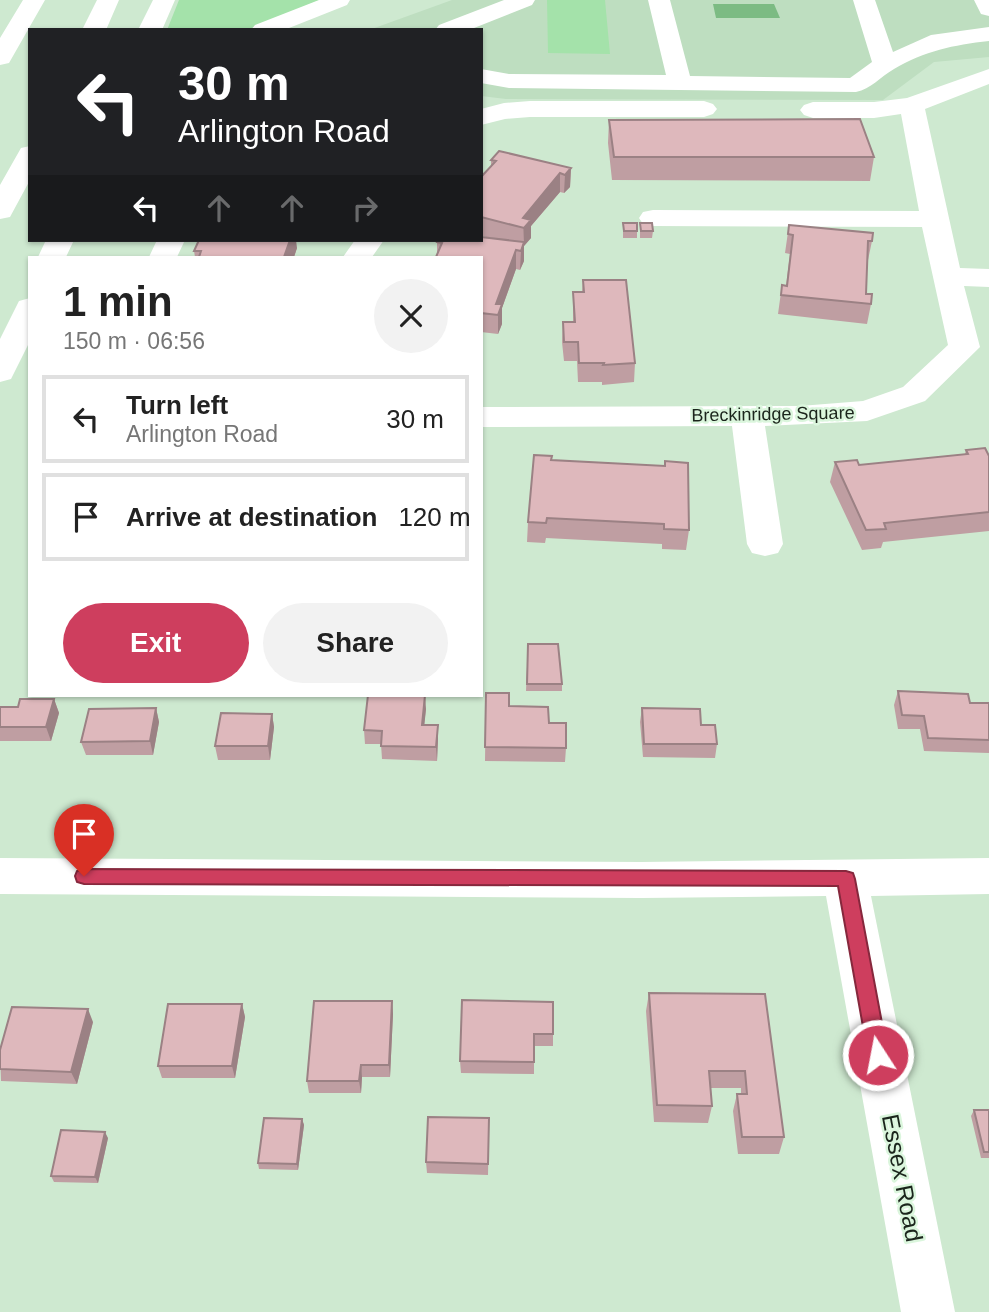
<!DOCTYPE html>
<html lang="en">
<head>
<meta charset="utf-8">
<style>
  body { margin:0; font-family:Arial,sans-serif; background:#f2f2f2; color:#222; height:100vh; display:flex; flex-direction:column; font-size:26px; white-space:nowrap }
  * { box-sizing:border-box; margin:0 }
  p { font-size:23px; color:#767676 }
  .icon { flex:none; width:38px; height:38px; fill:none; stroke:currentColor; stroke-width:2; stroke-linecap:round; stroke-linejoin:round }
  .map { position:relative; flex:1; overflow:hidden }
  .drawer { position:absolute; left:28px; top:256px; width:455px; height:441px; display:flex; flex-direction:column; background:#fff; border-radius:0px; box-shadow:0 2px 5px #0004 }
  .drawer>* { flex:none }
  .guide { position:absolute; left:28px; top:28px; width:455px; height:214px; border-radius:0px; box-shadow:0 2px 5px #0004; background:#202124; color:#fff; overflow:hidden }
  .pin { position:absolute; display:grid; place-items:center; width:60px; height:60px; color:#fff; margin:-72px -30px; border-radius:50% 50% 50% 0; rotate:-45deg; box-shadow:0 0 7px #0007 }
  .pin .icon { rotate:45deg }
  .me { position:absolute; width:77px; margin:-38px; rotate:349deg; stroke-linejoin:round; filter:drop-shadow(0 0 5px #0008) }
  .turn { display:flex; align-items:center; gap:24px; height:147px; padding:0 35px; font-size:32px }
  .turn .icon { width:91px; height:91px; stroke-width:2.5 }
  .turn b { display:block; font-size:49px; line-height:60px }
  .lanes { display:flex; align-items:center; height:66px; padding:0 35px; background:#0003; justify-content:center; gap:35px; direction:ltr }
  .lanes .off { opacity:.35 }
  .round { display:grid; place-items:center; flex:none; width:74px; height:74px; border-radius:37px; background:#f2f2f2 }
  .head { display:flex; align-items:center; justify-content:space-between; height:119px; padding:0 35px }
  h1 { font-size:42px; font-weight:700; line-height:52px }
  .cta { display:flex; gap:14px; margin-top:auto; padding:14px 35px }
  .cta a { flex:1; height:80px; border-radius:42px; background:#ce3e5e; color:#fff; font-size:28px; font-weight:700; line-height:80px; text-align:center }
  .cta a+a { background:#f2f2f2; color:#222 }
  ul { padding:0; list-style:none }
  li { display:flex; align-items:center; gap:21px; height:88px; margin:0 14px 10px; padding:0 21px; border:4px solid #e0e0e0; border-radius:0px }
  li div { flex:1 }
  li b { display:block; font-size:26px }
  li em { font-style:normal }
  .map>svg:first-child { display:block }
  .built { fill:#bedec0 }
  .green { fill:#a4e2aa }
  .water { fill:#7cbb83 }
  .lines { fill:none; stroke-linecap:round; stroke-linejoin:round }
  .minor { fill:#fff; fill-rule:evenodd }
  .highway { fill:#fff; fill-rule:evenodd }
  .wall { fill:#bf9ea2 }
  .shaded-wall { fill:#9b8184 }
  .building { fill:#deb8bc; stroke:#9b8184; stroke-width:2 }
  .route { fill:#ce3e5e; stroke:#86283d; stroke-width:2 }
  .labels { text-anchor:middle; stroke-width:5; stroke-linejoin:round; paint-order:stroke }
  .far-street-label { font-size:18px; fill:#1b251c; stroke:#dbf6dd }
  .near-street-label { font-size:24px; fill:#1b251c; stroke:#dbf6dd }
</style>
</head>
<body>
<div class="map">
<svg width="989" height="1312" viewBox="0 0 989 1312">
  <rect width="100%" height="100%" fill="#cee9d0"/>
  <path class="built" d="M452,0H989V57L934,62L883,100L506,99L481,96V30H369Z"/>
  <path class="green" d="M179,0H320L247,30H167Z
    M547,0H605L610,54L548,53Z"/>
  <path class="water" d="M713,4H774L780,18H716Z"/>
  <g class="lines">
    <path class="minor" d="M504,0H535L532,5L469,30H435L439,25Z
      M648,0H670L690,76L850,78L872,62L853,0H875L893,52L931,35L989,27V41C953,45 925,51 894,69C880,77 871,89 856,92L509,88L481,83V69L509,74L666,75Z
      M974,0H989V16L981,14Z
      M989,69V84L925,109L960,268L989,269V287L964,286L980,347L925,401L867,421L765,426L783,544L778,553L765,556L752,553L747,544L732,426L481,427V407L800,406L863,401L903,387L948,345L922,227L653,226L643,224L639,218L643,212L653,210L919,211L901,114L874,118H813L804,115L800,110L804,105L813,102H874L907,98Z
      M530,101H704L713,104L717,109L713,114L704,117H530L505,119L481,125V109L504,103Z
      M157,240H185L177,257H149Z
      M355,240H384L372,257H343Z
      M0,858L641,862L989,858V894L871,896L955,1312H901L826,896L641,898L0,894Z"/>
    <path class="highway" d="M23,0H45L9,63L0,65V38Z
      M97,0H119L106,30H82Z
      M153,0H175L162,30H138Z
      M319,0H350L347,5L284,30H251L255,25Z
      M30,146V180L10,217L0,219V185L21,148Z
      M46,240H74L66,257H38Z
      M30,298V341L11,379L0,382V339L19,301Z"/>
  </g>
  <path class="wall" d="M609,120L874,157L870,181L612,180L608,143Z
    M491,160L571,168L570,187L564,193L560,192L531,226V238L524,246V261L520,270L516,269L502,308V324L498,334L481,332V257L437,254V242L492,238L481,236V177L491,167Z
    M623,223L637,231V238H623Z
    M640,223L653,231L652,238H640Z
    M789,225L872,241L868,260H867L866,294L871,304L867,324L778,314L782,285L786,286L790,254L785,253Z
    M297,248L294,257H195L194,251Z
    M583,280L635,363L634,382L602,385V382H578L577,361H564L562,342L563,322H573V292H582Z
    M966,450L989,456V531L883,542L881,548L862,550L830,482L835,462L859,465L965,454Z
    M551,460L689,530L686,550L662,549V544L546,538L545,543L527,542L528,522Z
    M528,644L562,684V691H526Z
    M898,691L970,703H989V753L924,751L920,729H898L894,705Z
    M486,693L509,706L549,723L566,748L565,762L485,761Z
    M54,699L59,713L51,741H0V707H18Z
    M156,708L159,722L153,755H86L81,742Z
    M642,708L701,725L717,744L715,758L643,757L640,722Z
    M426,709L424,725L438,738L437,761L382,759L381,744H365L364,730Z
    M272,714L274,727L270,760H218L215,746Z
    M649,993L765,994L784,1137L779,1154H738L733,1111L737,1094H741V1088H710L712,1106L708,1123L654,1122L646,1011Z
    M392,1001L393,1014L390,1077H362L361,1093H309L307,1081Z
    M553,1002V1046H534V1074L461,1073L460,1061Z
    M242,1004L245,1017L235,1078H162L158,1066Z
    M93,1022L77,1084L1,1081L0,1050Z
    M974,1110H989V1158H981L971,1116Z
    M489,1118L488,1175L427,1173L426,1162Z
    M302,1119L304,1125L298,1170L259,1169L258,1163Z
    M108,1138L98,1183L54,1182L51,1176Z"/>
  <path class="shaded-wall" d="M571,168L570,187L564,193L565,175Z
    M560,173V192L531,226V238L524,246V261L520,270L521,251L524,244L523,218Z
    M290,240H296L297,248L294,257H284Z
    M516,250V269L502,308V324L498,334V315L496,304Z
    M425,695L426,709L423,738L422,725Z
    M54,699L59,713L51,741L46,727Z
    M156,708L159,722L153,755L150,741Z
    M272,714L274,727L270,760L268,746Z
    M438,725V738L437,761L436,747Z
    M392,1001L393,1014L390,1077L389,1065Z
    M242,1004L245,1017L235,1078L232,1066Z
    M88,1009L93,1022L77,1084L71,1072Z
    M361,1065L362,1077L361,1093L359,1081Z
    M302,1119L304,1125L298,1170L297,1164Z
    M105,1132L108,1138L98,1183L95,1177Z"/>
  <path class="building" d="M860,119L874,157H614L609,120Z
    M499,151L571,168L565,175L560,173L523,218L531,220L524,228L481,217V177L496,161L491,160Z
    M623,223H637V231H624Z
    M640,223H652L653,231H641Z
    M789,225L873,233L872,241H868L866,294H872L871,304L781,295L782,285L787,286L793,235L788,234Z
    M481,237L524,242L521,251L516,250L496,304H502L498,315L481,313V257H436L442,243L437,242L438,240H481Z
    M199,240H290L284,257H199L201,251H194Z
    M583,280H626L635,363L603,365L604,363H579L578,342H564L563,322H575L573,292H584Z
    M985,448L989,456V512L884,523L886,529L866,530L835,462L857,460L859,465L968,454L966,450Z
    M534,455L552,456L551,460L665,466V461L688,463L689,530L664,529V524L547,518L546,523L528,522Z
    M528,644H558L562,684H527Z
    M898,691L968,694L970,703H989V740L928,738L924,716L902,715Z
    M486,693H509V706L548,707L549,723H566V748L485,747Z
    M368,695H425L422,725H438L436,747L381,746L382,731L364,730Z
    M20,699H54L46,727H0V707H18Z
    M156,708L150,741L81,742L89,709Z
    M642,708L700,709L701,725H715L717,744H644Z
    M221,713L272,714L268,746H215Z
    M649,993L765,994L784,1137H742L737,1094H747L745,1071H709L712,1106L657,1105Z
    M462,1000L553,1002V1034H534V1062L460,1061Z
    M314,1001H392L389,1065H361L359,1081H307Z
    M168,1004H242L232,1066H158Z
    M12,1007L88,1009L71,1072L0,1069V1050Z
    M974,1110H989V1152H984Z
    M428,1117L489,1118L488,1164L426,1162Z
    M264,1118L302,1119L297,1164L258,1163Z
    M61,1130L105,1132L95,1177L51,1176Z"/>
  <path class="route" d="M84,869L846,871L853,873L855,879L888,1055L885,1062L878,1064L871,1062L868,1055L838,886L84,884L77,882L75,876L77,871Z"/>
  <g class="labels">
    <g class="far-street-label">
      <text transform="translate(773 414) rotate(-1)" y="6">Breckinridge Square</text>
    </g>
    <g class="near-street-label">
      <text transform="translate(902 1178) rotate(79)" y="8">Essex Road</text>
    </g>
  </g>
</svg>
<div class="pin" style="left:84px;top:876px;background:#d93025"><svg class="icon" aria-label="arrive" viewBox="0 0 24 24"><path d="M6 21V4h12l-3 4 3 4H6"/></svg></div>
<svg class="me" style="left:878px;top:1055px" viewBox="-20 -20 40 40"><circle r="17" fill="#ce3e5e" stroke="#fff" stroke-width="3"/><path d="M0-11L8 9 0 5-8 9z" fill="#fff"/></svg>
<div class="guide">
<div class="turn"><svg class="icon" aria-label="left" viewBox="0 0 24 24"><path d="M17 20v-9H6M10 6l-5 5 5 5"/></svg><div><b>30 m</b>Arlington Road</div></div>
<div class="lanes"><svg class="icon" aria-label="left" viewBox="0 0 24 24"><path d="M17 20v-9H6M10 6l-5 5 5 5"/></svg><svg class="icon off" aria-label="ahead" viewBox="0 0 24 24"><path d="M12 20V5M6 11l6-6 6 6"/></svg><svg class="icon off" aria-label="ahead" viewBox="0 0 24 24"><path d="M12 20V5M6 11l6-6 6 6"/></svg><svg class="icon off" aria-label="right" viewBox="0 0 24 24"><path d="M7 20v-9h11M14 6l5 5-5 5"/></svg></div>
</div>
<section class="drawer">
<div class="head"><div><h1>1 min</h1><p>150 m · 06:56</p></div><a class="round"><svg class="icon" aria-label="close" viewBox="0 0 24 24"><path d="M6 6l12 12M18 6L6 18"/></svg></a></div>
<ul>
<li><svg class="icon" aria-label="left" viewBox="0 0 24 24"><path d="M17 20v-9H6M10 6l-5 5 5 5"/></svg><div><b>Turn left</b><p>Arlington Road</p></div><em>30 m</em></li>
<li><svg class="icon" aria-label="arrive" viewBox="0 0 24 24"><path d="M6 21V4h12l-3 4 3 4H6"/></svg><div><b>Arrive at destination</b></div><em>120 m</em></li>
</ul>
<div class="cta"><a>Exit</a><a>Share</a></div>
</section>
</div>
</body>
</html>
